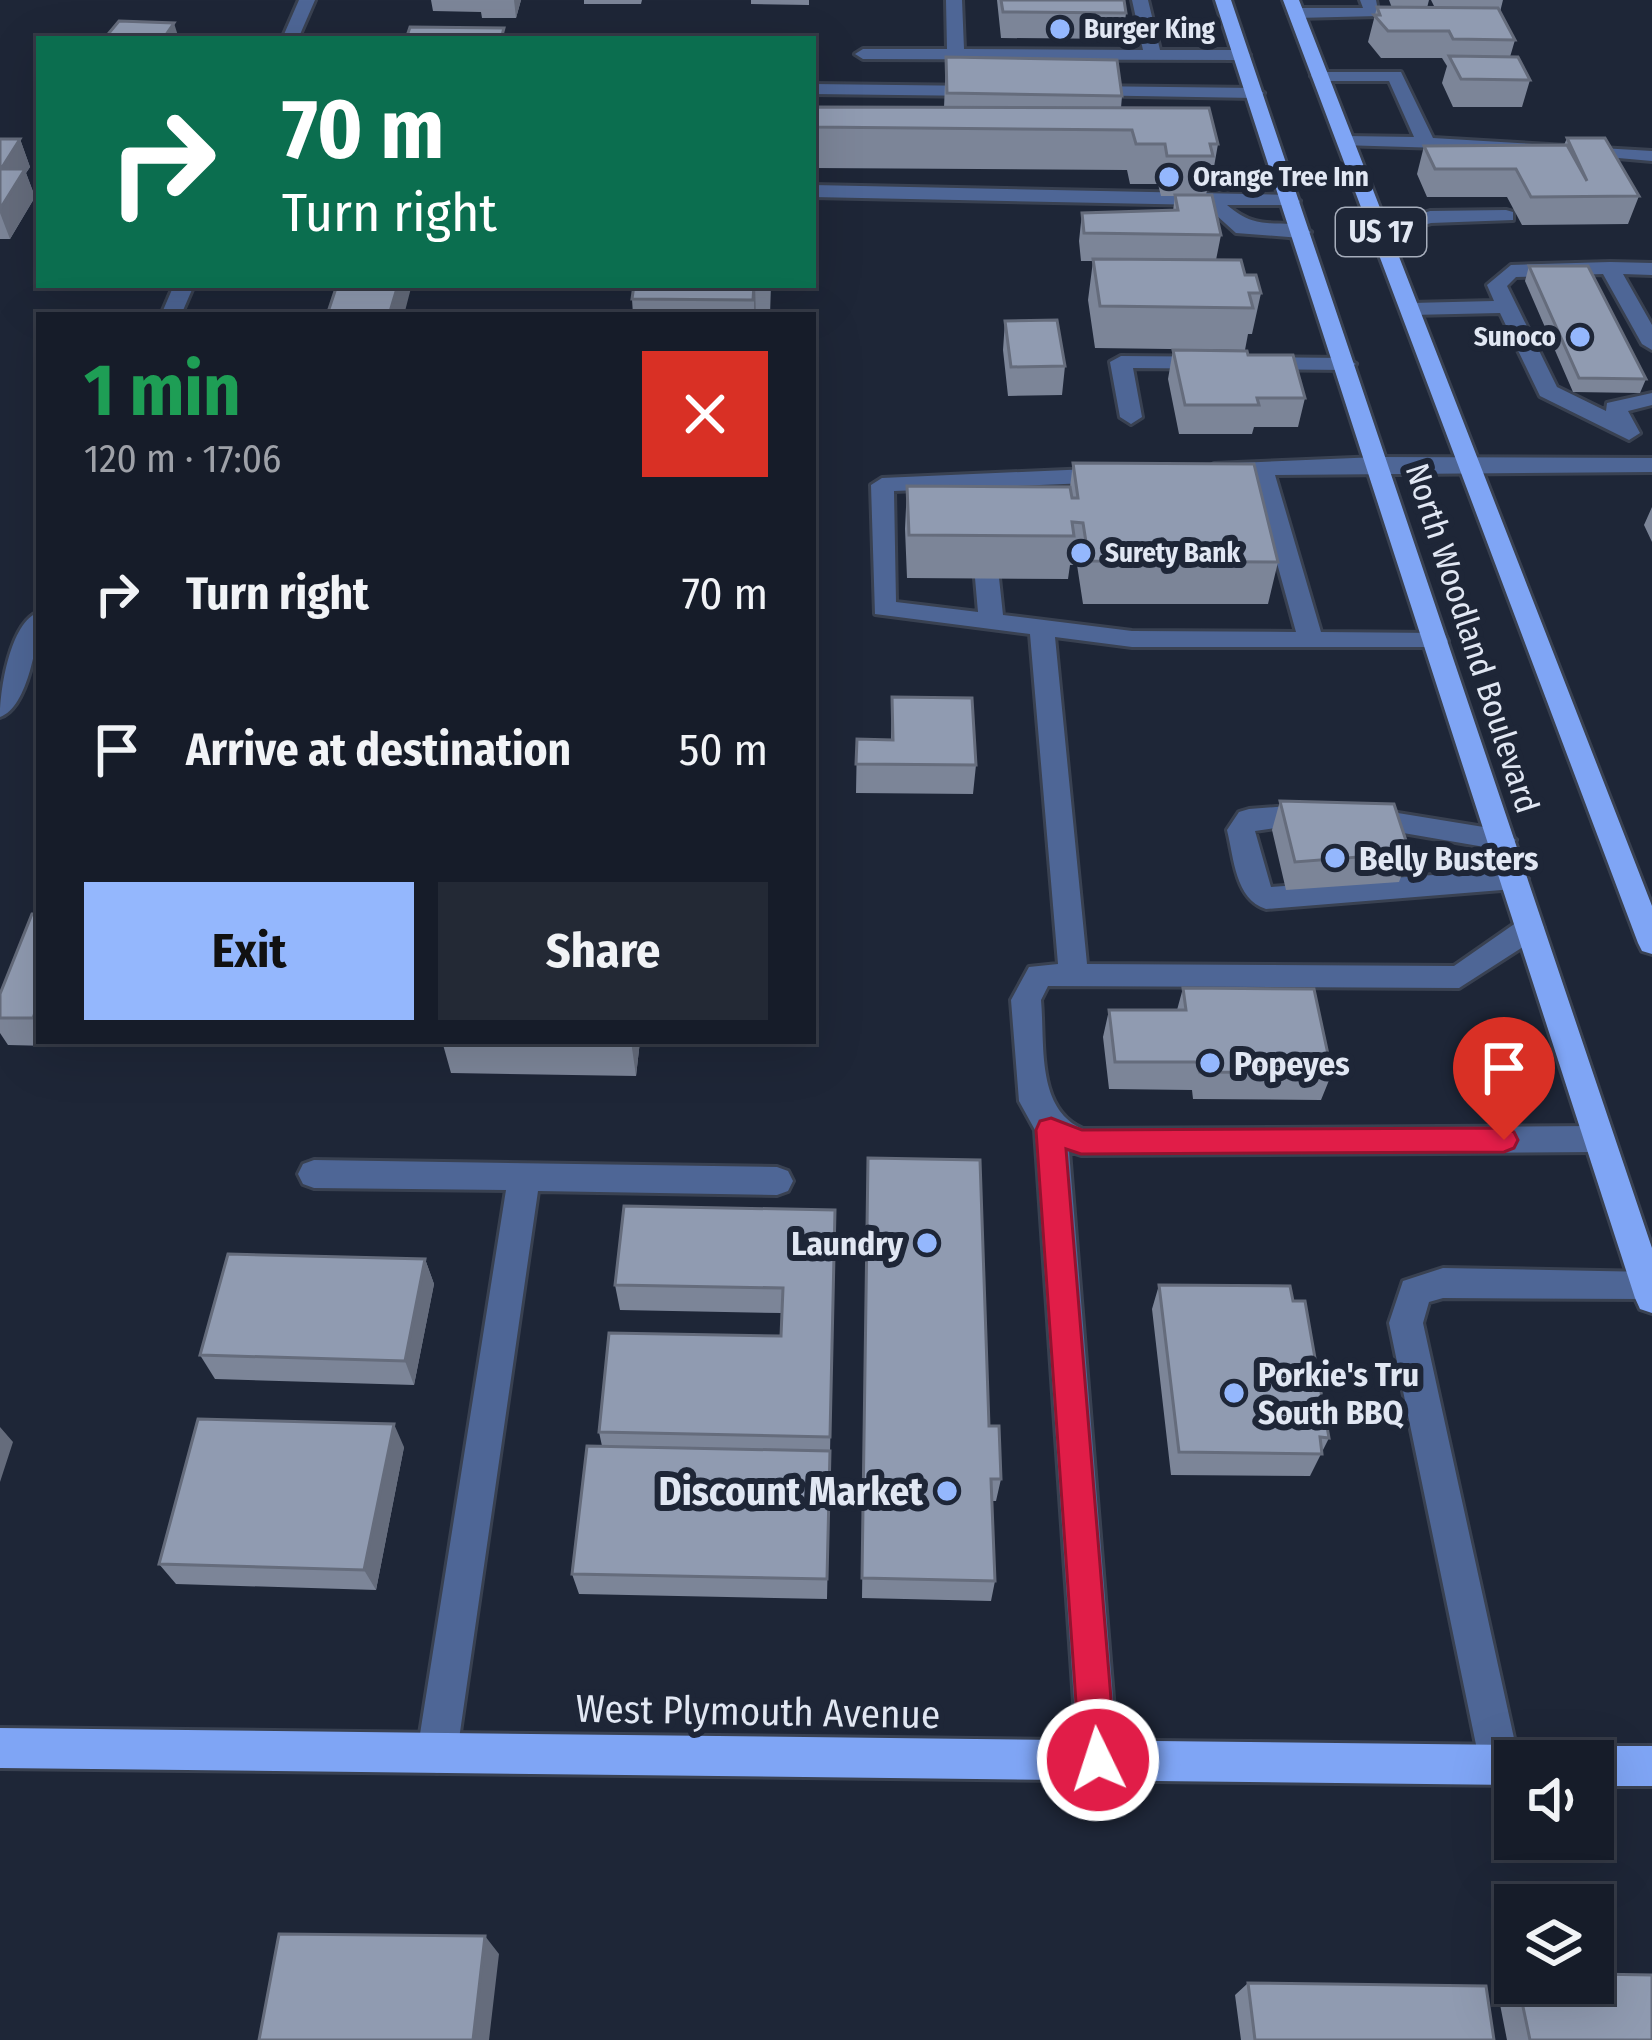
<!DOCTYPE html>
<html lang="en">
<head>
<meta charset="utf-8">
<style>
  body { margin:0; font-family:"Fira Sans Condensed",sans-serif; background:#232935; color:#f1f3f6; height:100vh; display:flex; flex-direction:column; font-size:45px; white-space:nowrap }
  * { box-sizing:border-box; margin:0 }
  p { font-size:39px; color:#9ea1a8 }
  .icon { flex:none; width:66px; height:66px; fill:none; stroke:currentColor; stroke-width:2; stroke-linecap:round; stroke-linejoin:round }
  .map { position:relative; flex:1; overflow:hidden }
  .drawer { position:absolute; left:36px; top:312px; width:780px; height:732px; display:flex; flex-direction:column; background:#161c29; border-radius:0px; box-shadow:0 12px 48px #0002,0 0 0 3px #353a46 }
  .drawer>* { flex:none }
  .hud { position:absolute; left:36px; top:36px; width:780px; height:252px; border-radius:0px; box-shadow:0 12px 48px #0002,0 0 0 3px #353a46; background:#0b6e4f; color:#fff; overflow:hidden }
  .controls { position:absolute; left:1494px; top:1740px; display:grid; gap:24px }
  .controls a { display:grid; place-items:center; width:120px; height:120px; border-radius:0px; background:#161c29; box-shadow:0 12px 48px #0002,0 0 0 3px #353a46; font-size:60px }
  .pin { position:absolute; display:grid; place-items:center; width:102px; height:102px; color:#fff; margin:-123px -51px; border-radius:50% 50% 50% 0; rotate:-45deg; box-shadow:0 0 12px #0007 }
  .pin .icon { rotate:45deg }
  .me { position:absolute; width:132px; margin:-66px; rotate:356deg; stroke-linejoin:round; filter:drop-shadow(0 0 9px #0008) }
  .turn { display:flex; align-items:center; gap:42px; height:252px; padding:0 48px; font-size:54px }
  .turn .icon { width:156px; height:156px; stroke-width:2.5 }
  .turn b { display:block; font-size:84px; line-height:102px }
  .round { display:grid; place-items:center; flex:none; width:126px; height:126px; border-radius:0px; background:#232935 }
  .summary { display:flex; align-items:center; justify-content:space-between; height:204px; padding:0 48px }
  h1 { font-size:72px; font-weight:700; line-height:90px; color:#1e9e55 }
  .primary-button { display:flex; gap:24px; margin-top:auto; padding:24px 48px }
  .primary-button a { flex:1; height:138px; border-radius:0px; background:#94b7fd; color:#111; font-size:48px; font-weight:700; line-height:138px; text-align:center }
  .primary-button a+a { background:#232935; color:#f1f3f6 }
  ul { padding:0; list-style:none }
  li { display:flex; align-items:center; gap:36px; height:156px; padding:0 48px }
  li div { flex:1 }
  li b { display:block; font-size:45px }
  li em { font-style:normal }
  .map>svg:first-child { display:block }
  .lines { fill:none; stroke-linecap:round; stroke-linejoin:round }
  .minor-casing { stroke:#394151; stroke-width:6 }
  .major-casing { stroke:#394151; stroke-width:6 }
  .minor { fill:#4e6696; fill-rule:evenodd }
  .major { fill:#7fa5f5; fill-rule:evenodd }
  .wall { fill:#7c8598 }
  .shaded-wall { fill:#656c7c }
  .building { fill:#909bb1; stroke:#656c7c; stroke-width:3 }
  .route { fill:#e11d48; stroke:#92132f; stroke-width:3 }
  .poi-dot { fill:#94b7fd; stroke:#1e2637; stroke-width:4.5 }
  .labels { text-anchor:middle; stroke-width:12; stroke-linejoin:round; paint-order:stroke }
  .far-poi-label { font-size:27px; font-weight:bold; fill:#e1e7f3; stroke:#1e2637; text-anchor:start }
  .shield { fill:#1e2637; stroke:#a6adbb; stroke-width:3 }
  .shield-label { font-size:30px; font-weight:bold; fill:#e1e7f3 }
  .street-label { font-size:33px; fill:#e1e7f3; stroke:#1e2637 }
  .poi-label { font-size:33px; font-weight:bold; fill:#e1e7f3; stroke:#1e2637; text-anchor:start }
  .near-poi-label { font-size:39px; font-weight:bold; fill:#e1e7f3; stroke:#1e2637; text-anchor:end }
  .near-street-label { font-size:39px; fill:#e1e7f3; stroke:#1e2637 }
</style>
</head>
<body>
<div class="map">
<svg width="1652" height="2040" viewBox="0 0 1652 2040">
  <rect width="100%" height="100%" fill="#1e2637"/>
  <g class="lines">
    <g class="minor-casing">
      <path id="minor" d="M299,0H315L298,39H282Z
        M946,0H962L964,49L1143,50L1132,0H1148L1160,50H1242L1250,55L1242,60L863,59L855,54L863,49H947Z
        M1360,0H1376L1379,16L1296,18L1288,13L1296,8H1363Z
        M1314,72H1401L1433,138L1652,151V161L1539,151L1340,145L1337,141L1346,136L1414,137L1389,81H1320L1311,76Z
        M813,84L981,86L990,91L981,96L813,94Z
        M1083,86L1255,88L1264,93L1255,98L1077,95L1074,91Z
        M813,185L1291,195L1300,201L1298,205H1227C1264,237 1283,213 1311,232L1301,238L1236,233L1205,205L813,197Z
        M1506,210L1513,212V220L1431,223L1381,237L1371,231L1430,211Z
        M1610,262L1652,263V275L1623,274L1652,325V350L1642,344L1603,274L1516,277L1507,286L1557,387L1606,411L1607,403L1652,393V405L1628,411L1640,433L1629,440L1540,396L1500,313L1411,315L1401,309L1411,303L1494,301L1487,285L1511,265Z
        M174,285H194L181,315H161Z
        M1121,356L1345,358L1356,364L1345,370L1133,368L1142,417L1131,424L1120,417L1110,362Z
        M1378,457L1652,458V472L1275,475L1321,632L1436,633L1445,635L1448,641L1445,647H1132L1055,637L1087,964L1454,966L1520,920H1540L1544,928L1540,936L1459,988L1048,986L1041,1000C1045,1045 1036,1109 1083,1129L1598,1126L1609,1130L1614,1139L1609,1148L1598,1152L1081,1155L1069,1151L1118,1760L1112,1774L1098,1780L1084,1774L1078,1760L1035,1130L1019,1101L1011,1000L1029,967L1058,964L1030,634L875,614L871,485L882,478L1112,468L1123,475L1112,482L894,491L896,602L978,612L975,578L987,570L999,578L1003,615L1132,631L1296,632L1253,476L1214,478L1203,471L1214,464Z
        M39,612C39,638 28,708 0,717C0,690 10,622 39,612Z
        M1314,804L1328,814L1324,821L1255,831L1271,887L1514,869L1528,879L1514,889L1266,909C1235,899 1234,858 1227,830L1239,812L1249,809Z
        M1361,807L1502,830L1516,840L1502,850L1351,824L1347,817Z
        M314,1160L777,1167L788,1171L793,1181L788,1191L777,1195L538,1191L457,1753L451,1767L437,1773L423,1767L417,1753L506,1190L314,1188L303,1184L298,1174L303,1164Z
        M1443,1268L1652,1272V1296L1645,1299L1443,1298L1429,1302L1423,1323L1519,1761H1515L1514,1778L1500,1784L1486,1778L1480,1764L1389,1323L1403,1281Z"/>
    </g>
    <g class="major-casing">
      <path id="major" d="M1215,0H1231L1652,1248V1313L1640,1309L1635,1298Z
        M1283,0H1299L1652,906V954L1642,951L1638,943Z
        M0,1728L1515,1745L1529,1751L1533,1761H1515V1785L0,1768Z
        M1593,1746H1652V1786H1593V1761H1575L1579,1752Z"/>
    </g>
    <use href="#minor" class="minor"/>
    <use href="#major" class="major"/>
  </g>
  <path class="wall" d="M431,0H521L516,18H482L481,12L433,11Z
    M584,0H642L641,4H584Z
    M751,0H809V5L751,4Z
    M997,0H1124L1126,13L1123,39L1001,38Z
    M1389,0H1429L1427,8H1435L1431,0H1503L1500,12L1515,40L1510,57L1530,80L1522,107H1453L1442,83L1447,66L1442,58H1381L1368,42L1377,7L1392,8Z
    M946,57L1122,96L1121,108L1218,144L1211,184L1208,185L1206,195L1221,235L1216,260L1245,275L1261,293L1252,334H1248L1245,350L1095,348L1088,300L1093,261H1081L1079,241L1082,213L1173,211L1175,196H1161L1158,184H1130L1127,170L813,168V107L944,108Z
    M1567,138L1639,196L1628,224L1522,225L1507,197H1427L1417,174L1424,146L1564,145Z
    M0,139H20L30,167L26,173L35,197L10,239H0Z
    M1529,266L1646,379L1640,393L1573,392L1525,281Z
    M634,285H771L770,315H633L632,299Z
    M1005,321L1065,366L1062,395L1008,396L1003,350Z
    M1173,350L1248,355L1305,398L1298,427H1254L1252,434H1179L1168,379Z
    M1073,463L1278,562L1268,604H1083L1077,565H1070L1068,579L907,578L905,529L907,486L1070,487Z
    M1652,507V542L1644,525Z
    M892,697L976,765L973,794L856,793L857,739L891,740Z
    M1280,801L1410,853L1399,882L1286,890L1272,830Z
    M39,914V1041H51L49,1046L8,1045L0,1033V994Z
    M1183,988L1332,1073L1321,1100L1193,1099L1192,1090L1109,1089L1103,1037L1109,1010H1177Z
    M442,1041H640L636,1076L451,1073Z
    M868,1158L989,1426L1001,1479L996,1501H992L995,1581L991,1601L862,1598Z
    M835,1210L827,1599L579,1594L572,1574L602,1446L599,1432L781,1336L782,1313L620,1310L615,1285Z
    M425,1259L434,1284L414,1385L215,1379L200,1355Z
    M1159,1285L1329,1438L1310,1476L1171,1475L1152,1309Z
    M404,1447L376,1590L176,1584L159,1564Z
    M1515,1973V1983H1593L1652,2040H1507L1496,1984Z
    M1248,1983L1494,2040H1241L1235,1995Z"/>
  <path class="shaded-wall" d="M514,0H521L516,18Z
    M174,23L179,39H163Z
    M20,139L30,167L26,173L35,197L10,239L0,213L1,169Z
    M398,285H411V288L404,315H389Z
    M754,285H755L756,315H754Z
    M39,1002V1028L33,1018Z
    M631,1041H640L636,1076Z
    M425,1259L434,1284L414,1385L405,1361Z
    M394,1424L404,1447L376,1590L364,1570Z
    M0,1427L13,1442L0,1482Z
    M485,1936L499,1954L489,2040H473Z"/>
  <path class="building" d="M1001,0H1124L1126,13L1003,12Z
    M1377,7L1498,8L1515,40L1453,39L1449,31H1388L1374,15H1380Z
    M119,21L174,23L163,39H104Z
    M410,27L504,28L501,39H406Z
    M1449,56L1518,57L1530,80L1461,79Z
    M946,57L1117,60L1122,96L947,93Z
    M813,107L1209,108L1218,144H1210L1213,156H1167L1165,144H1136L1132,130L813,127Z
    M1567,138H1605L1639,196L1531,197L1516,169H1435L1424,146L1567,145L1587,181Z
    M0,139H20L1,169H25L0,209Z
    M1175,195H1212L1221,235L1084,233L1082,213L1178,210Z
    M1093,259L1241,260L1245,275H1256L1261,293H1249L1253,308L1100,306Z
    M1529,266H1588L1646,379L1579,378Z
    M337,285H398L389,315H327Z
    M634,285H754L753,300L632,299Z
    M1057,320L1065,366L1011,367L1005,321Z
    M1173,350L1247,351L1248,355H1293L1305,398H1257L1259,405H1185Z
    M1073,463L1254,464L1278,562L1089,561L1083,523L1072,522L1074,536L909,535L907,486L1070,487L1072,498H1078Z
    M892,697L972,698L976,765L856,764L857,739L893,740Z
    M1280,801L1394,804L1410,853L1295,862Z
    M32,914H39V1002L33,1018H0V994Z
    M1183,988L1314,989L1332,1073L1200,1072L1199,1062H1115L1109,1010H1186Z
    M868,1158L980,1160L989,1426H999L1001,1479H991L995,1581L862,1578Z
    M624,1206L835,1210L830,1437L599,1432L609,1333L781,1336L783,1288L615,1285Z
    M228,1254L425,1259L405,1361L200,1355Z
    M1159,1285L1290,1286L1293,1301H1305L1329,1438L1320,1437L1322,1454L1179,1452Z
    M198,1419L394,1424L364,1570L159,1564Z
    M587,1446L830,1451L827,1579L572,1574Z
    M279,1934L485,1936L473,2040H259Z
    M1593,1974L1652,1975V2040H1530L1518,1983H1593Z
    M1248,1983L1486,1986L1494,2040H1255Z"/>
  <path class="route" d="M1051,1118L1082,1130L1504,1128L1514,1132L1518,1140L1514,1148L1504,1152L1081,1154L1066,1149L1116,1760L1111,1773L1098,1778L1085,1773L1080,1760L1036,1130L1040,1121Z"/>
  <g class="poi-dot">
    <circle cx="1060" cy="29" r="12"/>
    <circle cx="1169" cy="177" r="12"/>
    <circle cx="1580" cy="337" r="12"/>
    <circle cx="1081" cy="553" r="12"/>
    <circle cx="1335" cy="858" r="12"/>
    <circle cx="1210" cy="1063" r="12"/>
    <circle cx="927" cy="1243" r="12"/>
    <circle cx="1234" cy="1393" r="12"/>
    <circle cx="947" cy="1491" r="12"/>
  </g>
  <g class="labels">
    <g class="far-poi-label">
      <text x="1084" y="38">Burger King</text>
      <text x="1193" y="186">Orange Tree Inn</text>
      <text x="1556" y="346" text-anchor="end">Sunoco</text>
      <text x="1105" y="562">Surety Bank</text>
    </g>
    <rect class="shield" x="1336" y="208" width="90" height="48" rx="9"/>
    <g class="shield-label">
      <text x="1381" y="242">US 17</text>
    </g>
    <g class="street-label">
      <text transform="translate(1473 638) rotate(72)" y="12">North Woodland Boulevard</text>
    </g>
    <g class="poi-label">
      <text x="1359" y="870">Belly Busters</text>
      <text x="1234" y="1075">Popeyes</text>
      <text x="903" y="1255" text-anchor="end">Laundry</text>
      <text x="1258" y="1386">Porkie's Tru<tspan x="1258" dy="38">South BBQ</tspan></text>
    </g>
    <g class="near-poi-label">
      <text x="923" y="1505">Discount Market</text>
    </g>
    <g class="near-street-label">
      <text transform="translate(758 1711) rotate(1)" y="14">West Plymouth Avenue</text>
    </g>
  </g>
</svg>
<div class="controls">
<a><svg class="icon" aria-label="sound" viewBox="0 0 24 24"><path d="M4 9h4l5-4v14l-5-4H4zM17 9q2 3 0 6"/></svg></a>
<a><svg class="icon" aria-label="layers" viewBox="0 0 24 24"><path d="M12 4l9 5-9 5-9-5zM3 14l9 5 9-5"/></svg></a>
</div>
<div class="pin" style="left:1504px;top:1140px;background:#d93025"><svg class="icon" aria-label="arrive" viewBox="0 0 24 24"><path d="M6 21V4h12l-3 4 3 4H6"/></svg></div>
<svg class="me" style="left:1098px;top:1760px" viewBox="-20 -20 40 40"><circle r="17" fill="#e11d48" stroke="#fff" stroke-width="3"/><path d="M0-11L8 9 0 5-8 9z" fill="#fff"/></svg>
<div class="hud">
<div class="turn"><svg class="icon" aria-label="right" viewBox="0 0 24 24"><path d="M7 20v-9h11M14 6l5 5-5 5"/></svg><div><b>70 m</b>Turn right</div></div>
</div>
<section class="drawer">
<div class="summary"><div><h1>1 min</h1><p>120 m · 17:06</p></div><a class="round" style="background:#d93025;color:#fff"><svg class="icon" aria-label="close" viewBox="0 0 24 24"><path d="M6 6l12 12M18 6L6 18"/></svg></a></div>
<ul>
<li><svg class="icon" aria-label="right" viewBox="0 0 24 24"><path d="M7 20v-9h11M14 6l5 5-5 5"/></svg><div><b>Turn right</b></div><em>70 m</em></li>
<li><svg class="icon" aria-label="arrive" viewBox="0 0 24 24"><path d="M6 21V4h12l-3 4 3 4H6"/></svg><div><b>Arrive at destination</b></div><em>50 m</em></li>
</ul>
<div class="primary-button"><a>Exit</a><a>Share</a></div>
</section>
</div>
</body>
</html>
